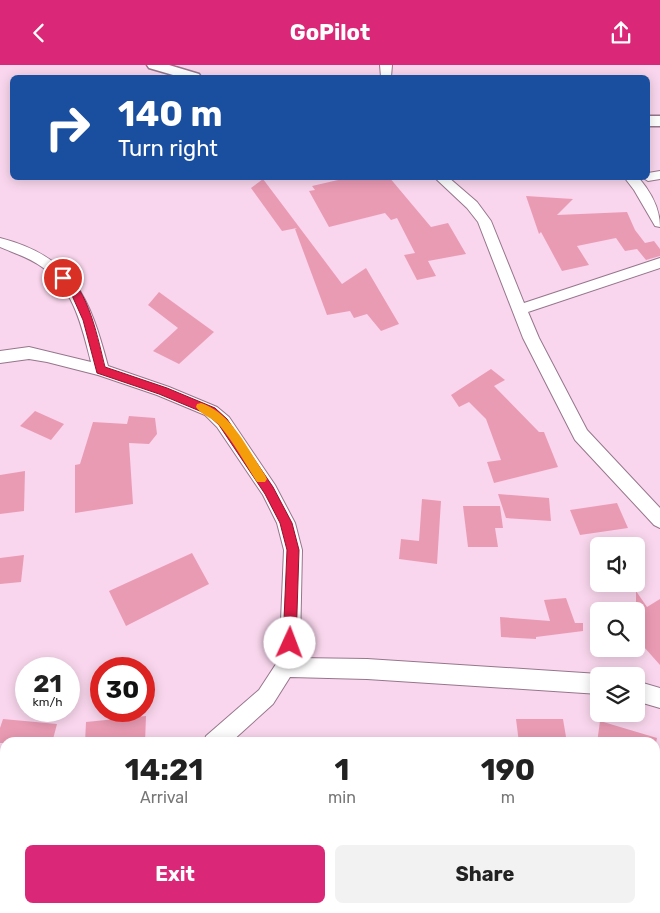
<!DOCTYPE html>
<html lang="en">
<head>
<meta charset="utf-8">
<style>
  body { margin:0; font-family:Rubik,sans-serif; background:#f2f2f2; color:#222; height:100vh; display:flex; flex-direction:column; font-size:19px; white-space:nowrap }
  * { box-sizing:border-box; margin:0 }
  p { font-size:16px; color:#767676 }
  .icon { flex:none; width:28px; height:28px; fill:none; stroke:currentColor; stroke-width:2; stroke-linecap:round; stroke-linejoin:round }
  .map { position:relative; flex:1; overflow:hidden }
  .sheet { position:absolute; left:0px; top:672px; width:660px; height:176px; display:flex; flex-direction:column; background:#fff; border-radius:15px 15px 0 0; box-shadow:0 2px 12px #0003 }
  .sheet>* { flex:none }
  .banner { position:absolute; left:10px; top:10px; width:640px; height:105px; border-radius:8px; box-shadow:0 2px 12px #0003; background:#1a4fa0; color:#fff; overflow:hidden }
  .controls { position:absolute; left:590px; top:472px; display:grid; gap:10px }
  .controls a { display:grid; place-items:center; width:55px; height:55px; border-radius:8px; background:#fff; box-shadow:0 2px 12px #0003; font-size:25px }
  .speed { position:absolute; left:15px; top:592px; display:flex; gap:10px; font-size:25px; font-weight:700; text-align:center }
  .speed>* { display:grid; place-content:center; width:65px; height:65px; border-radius:50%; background:#fff; box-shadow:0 2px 12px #0003; line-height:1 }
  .speed small { font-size:12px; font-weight:400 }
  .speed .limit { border:8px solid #d22; background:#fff; color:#111 }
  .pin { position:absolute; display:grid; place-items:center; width:42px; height:42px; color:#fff; margin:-21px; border:2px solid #fff; border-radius:50%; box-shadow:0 1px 5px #0007 }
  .me { position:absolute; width:55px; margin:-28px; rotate:2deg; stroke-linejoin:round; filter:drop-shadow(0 0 4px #0008) }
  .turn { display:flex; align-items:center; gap:18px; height:105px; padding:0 25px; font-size:22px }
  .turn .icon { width:65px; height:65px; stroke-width:2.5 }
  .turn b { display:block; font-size:35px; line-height:42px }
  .eta { display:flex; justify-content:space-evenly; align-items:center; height:85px; text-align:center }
  .eta b { font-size:30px; font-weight:700; line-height:35px }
  .cta { display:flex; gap:10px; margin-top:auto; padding:10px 25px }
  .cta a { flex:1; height:58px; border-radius:8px; background:#db2777; color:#fff; font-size:20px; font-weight:700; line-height:58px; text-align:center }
  .cta a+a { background:#f2f2f2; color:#222 }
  header { display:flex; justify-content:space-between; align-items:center; height:65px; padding:0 25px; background:#db2777; color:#fff; font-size:22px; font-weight:700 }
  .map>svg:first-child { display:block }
  .building { fill:#ea9bb4 }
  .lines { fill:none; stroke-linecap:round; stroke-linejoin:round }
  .minor-casing { stroke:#96768c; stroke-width:2 }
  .tertiary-casing { stroke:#96768c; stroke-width:3 }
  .minor { fill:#fff; fill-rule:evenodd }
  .tertiary { fill:#fff; fill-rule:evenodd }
  .route { fill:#e11d48; stroke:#92132f }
  .slow { fill:#f59e0b }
</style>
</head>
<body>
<header><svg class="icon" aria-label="back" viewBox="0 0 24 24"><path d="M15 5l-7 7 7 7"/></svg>GoPilot<svg class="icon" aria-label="share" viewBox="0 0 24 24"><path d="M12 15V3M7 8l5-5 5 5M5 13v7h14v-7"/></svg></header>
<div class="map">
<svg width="660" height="848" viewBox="0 0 660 848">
  <rect width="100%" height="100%" fill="#f9d6ed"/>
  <path class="building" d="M351,112H389L431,162L448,158L466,189L428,196L436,211L417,215L404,190L415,188L397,153L391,155L385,148L329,162L309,126L315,125L312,121Z
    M263,114L342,219L366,203L399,259L381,266L367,249L354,253L350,246L327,250L295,164L297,163L282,166L251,123Z
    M526,131L573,134L557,150L627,147L635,165L645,178L654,176L660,184V191L646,195L637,184L625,186L616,173L577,181L589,200L562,206L541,167L539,169Z
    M159,227L214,267L179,299L153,286L178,263L148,240Z
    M491,304L505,315L494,321L539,367H544L558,402L494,418L487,397L501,395L486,354L469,337L459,342L451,330Z
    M35,346L64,359L51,375L20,361Z
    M129,351L155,353L157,369L149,379L129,378L133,439L75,448V400L80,399L93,357L127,359Z
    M25,406L24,446L0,449V410Z
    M498,429L549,433L551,456L506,453Z
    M422,434L441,436L437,499L399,494L401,474L419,476Z
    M617,438L628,463L580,470L570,445Z
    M463,441H500L503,463H495L498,482H468Z
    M192,488L209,519L126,561L109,526Z
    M24,490L21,517L0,519V493Z
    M636,526L647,542L660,534V600L636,573Z
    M566,533L575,558H583V566L536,572V574L501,572L500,552L550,556L544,535Z
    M146,651L145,678H85L86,657Z
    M3,654L57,659L52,678H0V663Z
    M516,654H563L567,678H519Z
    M600,656L657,673L656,678H597Z"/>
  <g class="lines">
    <g class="minor-casing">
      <path id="minor" d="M380,0H392L391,12H381Z
        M660,106V114L648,116L642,112H648V108Z
        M434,112H448L477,137L491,156L524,238L660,193V203L528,247L539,273L587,365L660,443V463L654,460L575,375L523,273L478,157L467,143Z
        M624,112H638C651,127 660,143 660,162L655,161L634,125Z
        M0,173C74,192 90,233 108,301L169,322L217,342L229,352L275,420L295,458L302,485L300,579L297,593L367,594L599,609L604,611H599V629L367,614L290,612L273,639L230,678H204L206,671L259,625L276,599L280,579L284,485L277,458L263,430L217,362L205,350L157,330L98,310L47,297L29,294L0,298V286L29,282L91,297C82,262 74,223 42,202C30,193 14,188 0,182Z
        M636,616L660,623V643L636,636Z
        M97,844H121L119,848H95Z"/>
    </g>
    <g class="tertiary-casing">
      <path id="tertiary" d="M147,0H169L199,9L201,12H180L149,3Z
        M648,51H660V61H648Z"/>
    </g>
    <use href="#minor" class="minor"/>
    <use href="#tertiary" class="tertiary"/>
  </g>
  <path class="route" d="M63,210C88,219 99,279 105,302L167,323L215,343L227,354L273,422L292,458L299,485L296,578L294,583L290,584L285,583L283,578L287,485L280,458L265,429L219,360L207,349L159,329L97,308L83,255L70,226L58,213Z"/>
  <path class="slow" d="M201,338C232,348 248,385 265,410L267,414L265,417H257C245,398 234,378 220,361C213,353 201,350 196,342L197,339Z"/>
</svg>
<div class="controls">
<a><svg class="icon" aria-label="sound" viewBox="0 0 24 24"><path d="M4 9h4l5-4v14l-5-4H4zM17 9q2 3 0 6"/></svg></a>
<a><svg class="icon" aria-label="search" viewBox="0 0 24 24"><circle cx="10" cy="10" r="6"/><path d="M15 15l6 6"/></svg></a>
<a><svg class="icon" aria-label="layers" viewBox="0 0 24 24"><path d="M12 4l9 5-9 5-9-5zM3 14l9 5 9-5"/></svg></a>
</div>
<div class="speed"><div>21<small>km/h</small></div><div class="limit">30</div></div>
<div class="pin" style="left:63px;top:213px;background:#d93025"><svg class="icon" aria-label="arrive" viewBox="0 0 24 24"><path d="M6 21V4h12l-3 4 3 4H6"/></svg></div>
<svg class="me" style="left:290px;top:578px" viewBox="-20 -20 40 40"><circle r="19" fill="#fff"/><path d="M0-13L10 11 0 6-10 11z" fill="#e11d48"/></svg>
<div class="banner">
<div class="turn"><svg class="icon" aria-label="right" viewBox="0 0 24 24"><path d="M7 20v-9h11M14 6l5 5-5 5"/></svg><div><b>140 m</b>Turn right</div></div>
</div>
<section class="sheet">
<div class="eta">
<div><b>14:21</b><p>Arrival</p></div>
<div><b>1</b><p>min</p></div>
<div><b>190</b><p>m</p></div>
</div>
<div class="cta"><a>Exit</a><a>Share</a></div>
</section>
</div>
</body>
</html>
